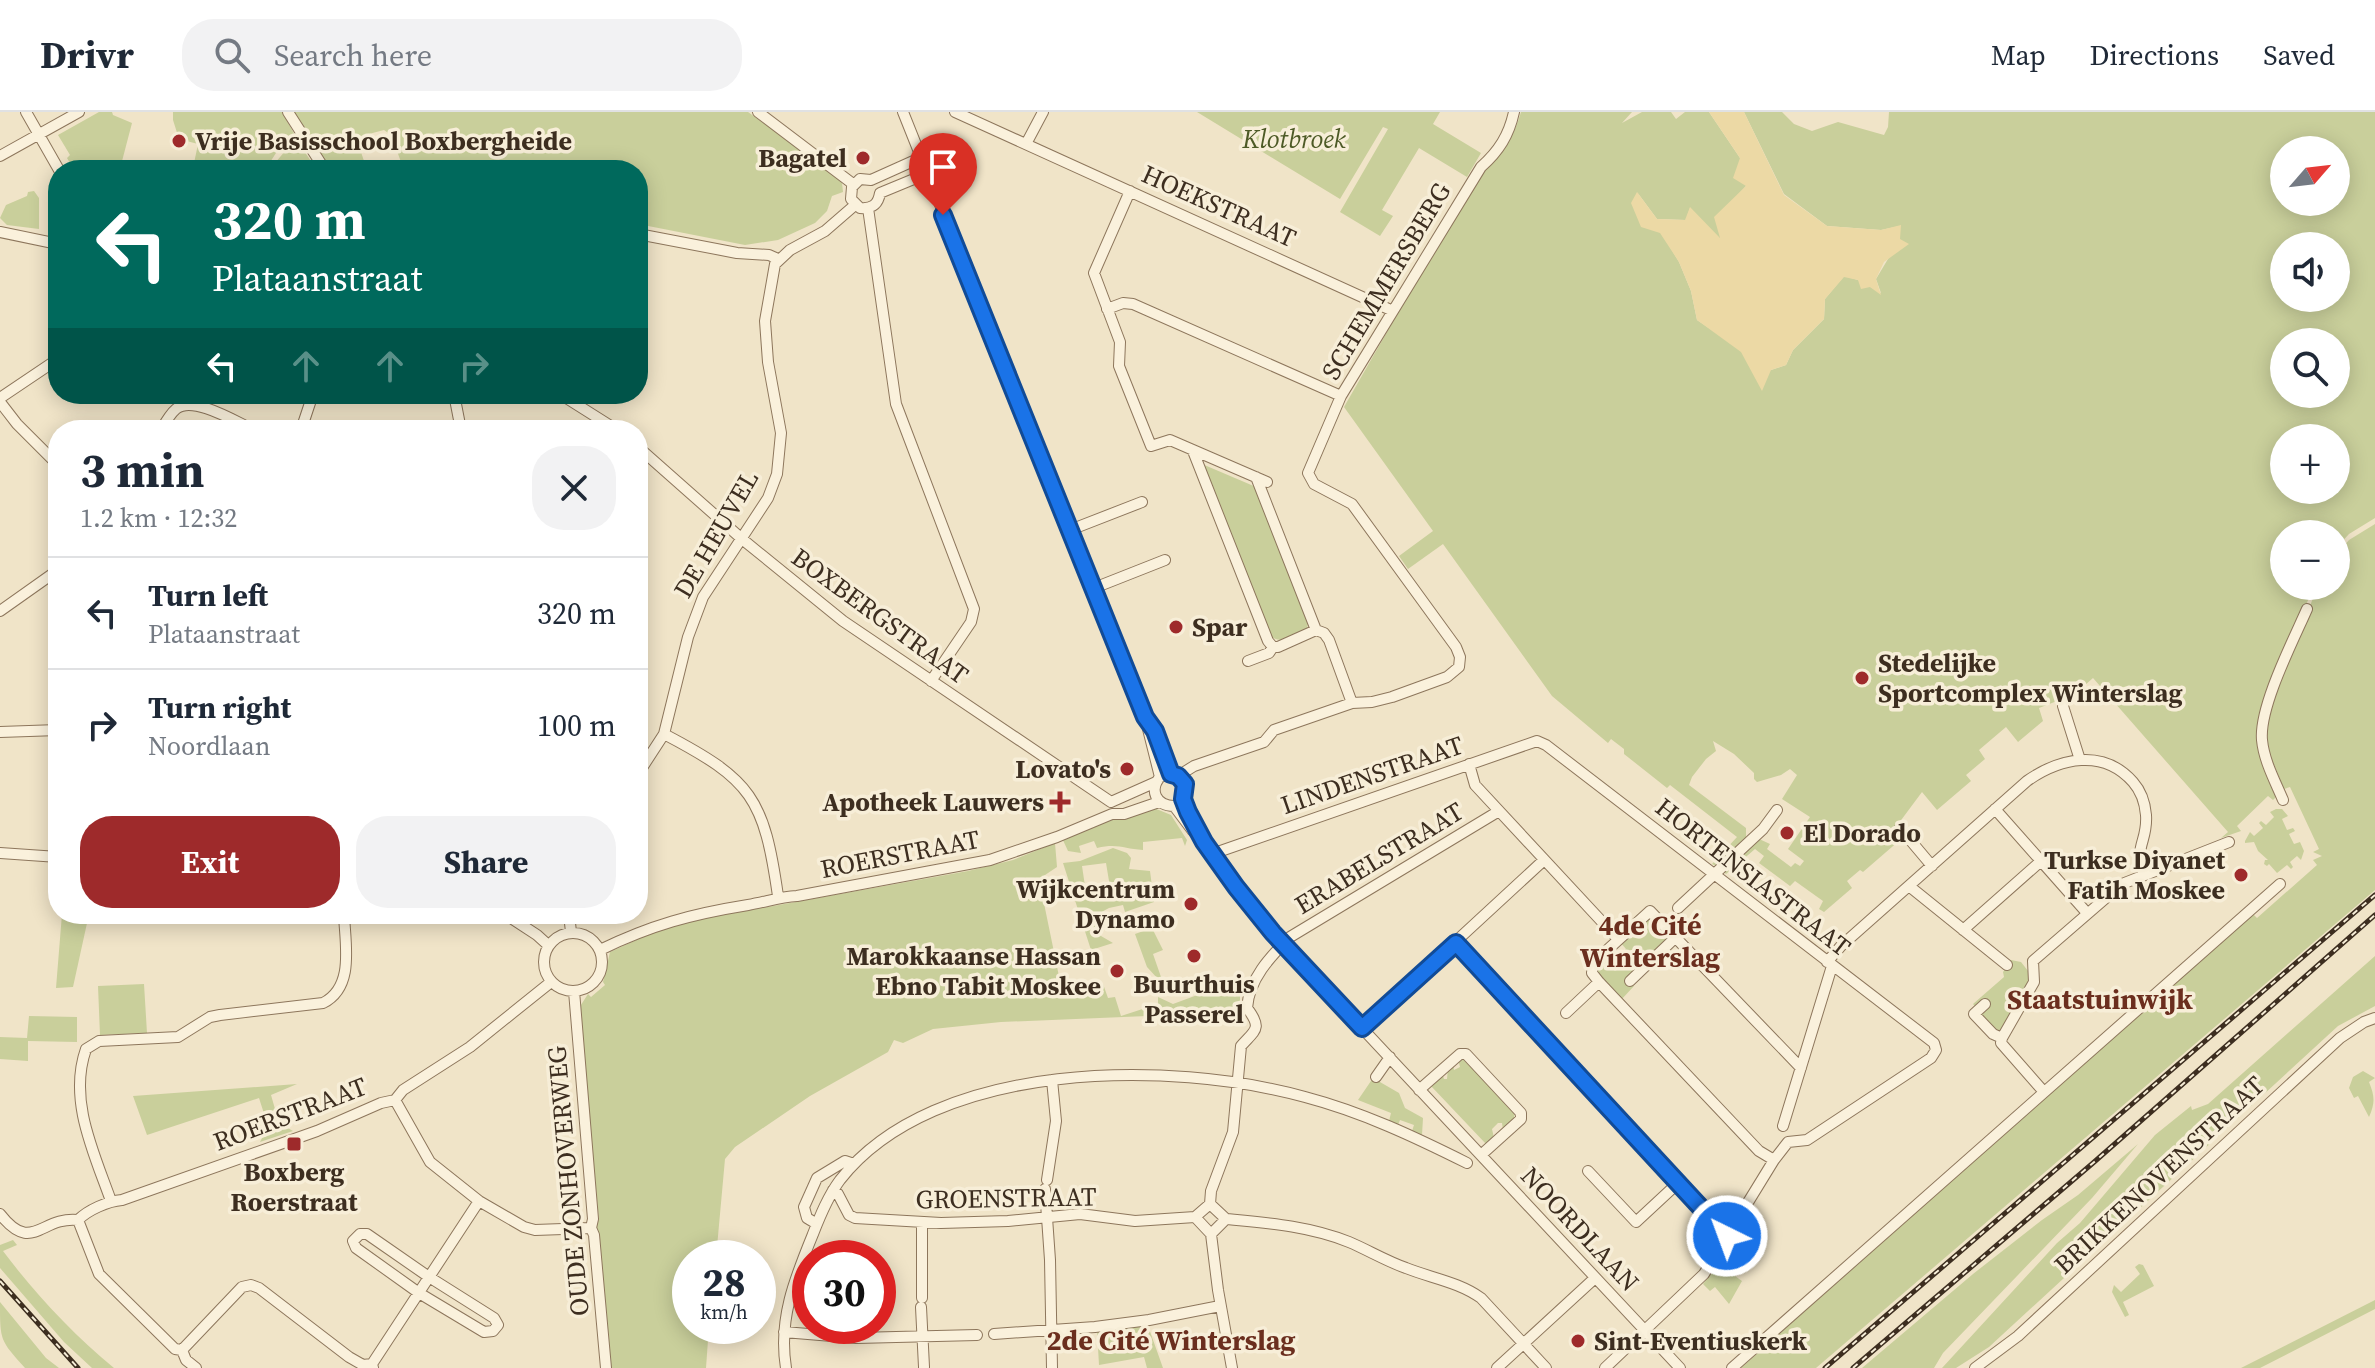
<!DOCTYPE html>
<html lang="en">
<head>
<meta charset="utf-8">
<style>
  body { margin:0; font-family:"Source Serif 4",serif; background:#f2f2f3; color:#1f2937; height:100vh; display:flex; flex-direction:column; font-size:30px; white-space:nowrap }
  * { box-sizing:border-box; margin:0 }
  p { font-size:26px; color:#747a83 }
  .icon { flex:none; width:44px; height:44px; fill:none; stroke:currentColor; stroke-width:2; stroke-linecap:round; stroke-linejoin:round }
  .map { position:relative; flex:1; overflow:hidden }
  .side { position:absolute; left:48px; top:308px; width:600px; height:504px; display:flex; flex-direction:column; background:#fff; border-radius:32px; box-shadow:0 4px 20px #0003 }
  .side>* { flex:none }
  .hud { position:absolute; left:48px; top:48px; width:600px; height:244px; border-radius:32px; box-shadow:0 4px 20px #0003; background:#00695c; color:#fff; overflow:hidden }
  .needle { width:52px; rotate:62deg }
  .controls { position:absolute; left:2270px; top:24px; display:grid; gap:16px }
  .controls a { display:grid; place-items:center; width:80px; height:80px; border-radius:50%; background:#fff; box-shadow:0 4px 20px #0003; font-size:40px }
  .speed { position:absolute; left:672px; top:1128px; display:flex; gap:16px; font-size:40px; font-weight:700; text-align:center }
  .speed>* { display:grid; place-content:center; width:104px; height:104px; border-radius:50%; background:#fff; box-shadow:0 4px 20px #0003; line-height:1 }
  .speed small { font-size:20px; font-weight:400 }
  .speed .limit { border:12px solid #d22; background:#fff; color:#111 }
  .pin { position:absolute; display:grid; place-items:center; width:68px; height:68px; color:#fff; margin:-82px -34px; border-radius:50% 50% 50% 0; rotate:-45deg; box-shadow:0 0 8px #0007 }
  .pin .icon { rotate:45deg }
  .me { position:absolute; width:88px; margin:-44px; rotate:318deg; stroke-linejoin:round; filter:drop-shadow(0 0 6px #0008) }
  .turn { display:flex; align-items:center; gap:28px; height:168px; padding:0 32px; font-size:36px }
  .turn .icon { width:104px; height:104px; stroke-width:2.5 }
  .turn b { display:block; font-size:56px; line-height:68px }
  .lanes { display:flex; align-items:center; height:76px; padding:0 32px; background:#0003; justify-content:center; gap:40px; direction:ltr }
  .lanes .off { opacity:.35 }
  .round { display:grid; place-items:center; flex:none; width:84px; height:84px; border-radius:32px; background:#f2f2f3 }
  .headline { display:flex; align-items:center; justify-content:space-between; height:136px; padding:0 32px }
  h1 { font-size:48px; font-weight:700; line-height:60px }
  .action { display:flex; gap:16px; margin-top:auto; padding:16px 32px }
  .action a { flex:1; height:92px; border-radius:32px; background:#9e2a2b; color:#fff; font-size:32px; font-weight:700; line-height:92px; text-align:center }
  .action a+a { background:#f2f2f3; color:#1f2937 }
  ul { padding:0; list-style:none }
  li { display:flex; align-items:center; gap:24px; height:112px; padding:0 32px; border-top:2px solid #e0e1e3 }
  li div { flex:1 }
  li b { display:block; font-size:30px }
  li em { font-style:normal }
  header { display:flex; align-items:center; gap:48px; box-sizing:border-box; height:112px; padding:0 40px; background:#fff; border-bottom:2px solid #e0e1e3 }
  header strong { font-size:38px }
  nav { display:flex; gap:44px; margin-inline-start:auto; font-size:28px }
  .search { width:560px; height:72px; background:#f2f2f3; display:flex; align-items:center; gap:20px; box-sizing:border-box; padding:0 28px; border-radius:32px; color:#747a83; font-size:30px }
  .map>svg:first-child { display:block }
  .green { fill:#c9cf9b; fill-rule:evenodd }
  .sand { fill:#ecd9a5 }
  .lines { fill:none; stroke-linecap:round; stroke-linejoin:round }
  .minor-casing { stroke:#8d765c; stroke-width:12 }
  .minor { stroke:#faf1dc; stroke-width:10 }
  .rail-casing { stroke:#3d2e20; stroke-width:5 }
  .rail { stroke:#f7eed8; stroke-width:2; stroke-dasharray:6; stroke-linecap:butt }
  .route-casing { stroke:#114b97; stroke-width:20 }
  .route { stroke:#1a73e8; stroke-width:14 }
  .poi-dot { fill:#9e2a2b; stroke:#f7eed8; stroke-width:3 }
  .labels { text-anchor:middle; stroke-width:7; stroke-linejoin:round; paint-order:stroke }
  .park-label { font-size:26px; font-style:italic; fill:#4d5a26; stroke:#f7eed8 }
  .poi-label { font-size:26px; font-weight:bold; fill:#3d2e20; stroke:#f7eed8; text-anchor:end }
  .street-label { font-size:26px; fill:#3d2e20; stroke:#f7eed8 }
  .neighbourhood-label { font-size:28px; font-weight:bold; fill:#6b2e1e; stroke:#f7eed8 }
</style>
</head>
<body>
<header>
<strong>Drivr</strong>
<div class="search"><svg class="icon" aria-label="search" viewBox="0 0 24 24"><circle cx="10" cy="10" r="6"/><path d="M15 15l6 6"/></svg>Search here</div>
<nav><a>Map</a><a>Directions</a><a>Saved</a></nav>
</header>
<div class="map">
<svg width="2375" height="1256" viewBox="0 0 2375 1256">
  <rect width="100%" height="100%" fill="#f0e4c8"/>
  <path class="green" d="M99,0H112L113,3L132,11L121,53L108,50L104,57L74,58L67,46L70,43L58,23Z
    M173,0H282L296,25L276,41L265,58H201L193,56L198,32L179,27L173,8Z
    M294,0H748L838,65L842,71L843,80L832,84L827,99L815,111L778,128L745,133L638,112V58H404L391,23L384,18L365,23L359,34L367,58H331Z
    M1197,0H1440L1433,12L1481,41L1467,65L1419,36L1382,98L1393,104L1380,124L1340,100L1388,17L1383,15L1340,87Z
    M1521,0H1632L1622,11L1642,0H1671L1676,7L1685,0H1709L1740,46L1746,74L1733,88L1720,128L1690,96L1686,108L1657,107L1637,80L1679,150L1691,179L1697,208L1771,258L1786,253L1793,238L1824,207L1825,187L1844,164L1858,168L1881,181L1876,167L1900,127V114L1881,118L1827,114L1784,82L1744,0H1782L1794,12L1812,19L1838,10L1884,23L1888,15L1889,0H2375V406L2349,422L2336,436V422H2284V474H2314L2275,566L2257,624L2276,685L2273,688L2268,684L2237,714L2241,719L2221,726L2228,720L2093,566L2060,595L2057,589L2039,596L2043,609L2018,630L2006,615L1979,638L1985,647L1966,663L1971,669L1937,698L1922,680L1893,719L1900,728L1863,760L1860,758L1847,769L1852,776L1824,800L1819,797L1823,789L1795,769L1790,774L1759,751L1764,744L1755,737L1726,762L1724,760L1757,726L1770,732L1767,737L1791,755L1795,751L1800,754L1804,749L1788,737L1810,705L1782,687L1797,663L1790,657L1781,663L1757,670L1754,667V661L1734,642L1713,629L1716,639L1706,647L1692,665L1689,673L1746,716V727L1716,754L1712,752L1737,725L1670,673L1667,676L1624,642V637L1611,627L1608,631L1552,584L1443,432L1408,457L1399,444L1433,419L1344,295L1403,192L1486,56C1503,41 1515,22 1521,0ZM2284,38H2336V90H2284ZM2284,134H2336V186H2284ZM2284,230H2336V282H2284ZM2284,326H2336V378H2284Z
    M298,30L317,58H269L286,38Z
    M34,79L39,86V117L7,113L0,106L6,93L27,84L28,80Z
    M1202,352L1256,375L1308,511L1307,517C1293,523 1280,535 1269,522Z
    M2375,412V778L1816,1256H1741L2252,801L2257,806L2317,753L2313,748L2322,744L2313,740L2319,737L2290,675L2284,677L2266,633V612L2276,577L2318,474H2336V443L2349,428Z
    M1154,696L1171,703L1187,728L1185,734L1182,726L1143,730V738C1124,737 1118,731 1097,736L1094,729L1079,734L1081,741L1068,739L1062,726L1101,711Z
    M2276,697H2282L2288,704L2282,707L2287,718L2293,716L2295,719L2289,722L2294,732L2300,730L2304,739L2301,748L2297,744L2290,750L2293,755L2291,757L2287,753L2277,761L2269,752L2267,754L2264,752L2265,748H2268L2258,739L2254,730L2245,731V729L2250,720L2254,724L2263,716L2259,711L2261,709L2266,713L2274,705L2270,700Z
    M1055,731L1057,755L1039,767L1062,879L1103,872L1108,886L1115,885L1121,904L1158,892V885L1173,892L1219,875L1227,866V873H1238L1239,866L1245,867L1240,878V894L1196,902L1001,910L933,917L903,931L894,928L888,940L810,984L735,1035L725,1047L716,1146H690V1214H709L706,1256H609L595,1112L599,1108L579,896L588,882L591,885L605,873L603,870L610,840L656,819L700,807L968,759L1013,748Z
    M1113,736L1127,741L1131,746L1129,757L1150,759L1154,790L1125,800L1123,793L1109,796L1094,804L1101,824L1113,831L1091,838L1063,751L1080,749ZM1106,751L1112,787L1093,790L1090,774H1085L1082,754Z
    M62,802H89L73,875L56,876Z
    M1651,804L1669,823L1668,828L1628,866L1634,874L1621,888L1596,860V853L1608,842L1614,848L1626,837L1620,830Z
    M1152,816L1163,838L1153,842L1161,865L1158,867L1147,855L1135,822Z
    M2375,844V894L2338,914L1989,1235L1956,1256H1942L2057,1131L2080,1111L2155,1023L2191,994L2192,998L2208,992Z
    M2011,848L2021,850L2032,864L2004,917L1998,921L1973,892L2004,865L2003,860Z
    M144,872L147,921L100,923L98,874Z
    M29,904L77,905V930L28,929V949L0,947V925L27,926Z
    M1466,946L1515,1001L1514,1006L1503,1018L1502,1011H1498L1492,1017L1494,1026L1486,1032L1431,974L1442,961L1444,967H1447L1448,956L1453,952L1454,958L1460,955L1458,947Z
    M2363,959L2375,966L2369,970C2375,985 2375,991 2369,1005L2358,984L2354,986L2349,976L2353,965Z
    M1373,966L1399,981L1405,996L1423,1006L1422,1023L1412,1019L1414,1013L1400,1008L1398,1013L1389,1009L1391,1001L1358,988Z
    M297,972L271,983L279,1011L293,1019L260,1030L268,1014L259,986L147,1023L133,984Z
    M2138,1032L2092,1086L1943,1241L1934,1256H1862L1973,1162L2042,1108L2078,1083Z
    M13,1128L17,1133L3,1139C36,1183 72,1221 114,1256H92L64,1230L0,1156V1133Z
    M2139,1152L2143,1153L2154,1174L2123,1190L2129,1203L2125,1205L2112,1180L2114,1173L2121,1180L2140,1162L2135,1155Z
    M1717,1154H1721L1742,1169L1729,1192L1715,1175L1710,1179L1703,1172Z
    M2375,1188V1197L2260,1256H2241Z
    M0,1190L46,1246L59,1256H25C0,1228 0,1229 0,1190Z
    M1147,1211L1163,1256H1147L1144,1245L1099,1253L1097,1218Z"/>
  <path class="sand" d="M1709,0H1744L1784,83L1827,114L1881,118L1901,113L1900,127L1909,132L1884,150L1876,167L1881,183L1870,175L1861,177L1858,168L1844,165L1825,187L1824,207L1793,238L1786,253L1771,258L1762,279L1741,240L1697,208L1691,179L1679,150L1660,121L1641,115L1631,91L1637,80L1657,107L1685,108L1690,95L1720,126L1714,105L1746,74L1733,66L1740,46Z"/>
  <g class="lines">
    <g class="minor-casing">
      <path id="minor" d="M26,0L59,58
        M288,0L325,58
        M758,0L853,72
        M903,0L1145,605L1160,665
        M955,0L1393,199
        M1026,32L1043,0
        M0,44L79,0
        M920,46L871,68L860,67L852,75L851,87L860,96C872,97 878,93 880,81L926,62
        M1130,79L1094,161L1120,230L1119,254L1151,334L1170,328L1267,370
        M868,96L896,292L974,497L971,510L931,569
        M0,120L58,132
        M638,122L737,141L769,143L778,147
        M1107,197L1123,191L1133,192L1341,284
        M454,282L461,318
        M560,282L617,318
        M0,286L58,247
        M0,290L17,312L58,353
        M161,318C165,311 170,302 176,297C193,283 236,310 254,318
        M301,318L313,282
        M638,335L742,427L843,509L1111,690
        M1193,339L1268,529L1273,535H1278L1316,518
        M1256,365L1316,518L1324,521L1329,528L1352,591
        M1070,418L1142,390
        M1094,476L1165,448
        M0,499L58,458
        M1248,549L1269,541L1273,535
        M2063,594L2080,648
        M1150,613L1171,662
        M0,620L58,618
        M664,622C752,668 764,686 778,784
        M1469,652L1475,673L1618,827
        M638,662L664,622L688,525L703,485L768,386L777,362L781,321L768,250L765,209L775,152L790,138L825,119L855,93
        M1178,664L1194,654L1264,630L1274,618L1352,591L1372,590L1392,585L1447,565L1459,555L1460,545L1456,535L1352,392L1314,372L1308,361L1341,284L1481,55C1499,39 1509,23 1514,0
        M2283,688C2275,669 2264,649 2262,628C2259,595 2293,529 2307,497
        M1111,690L1156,670
        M1995,697L2087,801
        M1900,716L1932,754
        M1204,730L1192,718L1174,694C1156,694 1149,678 1160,665L1171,662L1182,668C1188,678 1182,686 1187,697C1208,743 1241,783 1273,821L1680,1256
        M0,741L58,745
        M1212,742L1537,629L1546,633L1934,931L1936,938L1931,946L1807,1028L1788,1030L1774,1048L1704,1162L1605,1256
        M1909,774L2007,853
        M1678,796L1763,717L1777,698
        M505,802L537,823L548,833
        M569,802L571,820
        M1963,818L2041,749
        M544 850a29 29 0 1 1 58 0a29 29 0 1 1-58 0Z
        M1456,831L1727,1124
        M600,838C651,813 692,802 748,793C766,790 779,785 797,784L990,748L1057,725L1112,702H1124L1159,690
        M1827,850L1841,834L2027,669C2060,646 2103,636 2133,670C2141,679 2145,691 2146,703C2148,730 2133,734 2144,763
        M1630,869L1676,825
        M574,879L593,1107L591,1116L594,1123L606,1256
        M1985,892L1974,902L1993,922L2002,926L2001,931L2044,980
        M1566,901L1599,870
        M1362,916L1544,748
        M2002,926L2034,870L2033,849L2122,772L2229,730
        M1376,965L1390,945
        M1419,978L1460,942H1466L1521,1001V1007L1481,1043
        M395,988L430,1050L479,1089L524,1115L535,1118L591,1116
        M1783,1014L1832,854
        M1774,1048L1759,1039L1599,870L1592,861L1593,851L1650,799L1801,956
        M1588,1059L1636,1110L1678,1071
        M1047,1068L1056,1009L1052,968
        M1045,1077L1050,1148L1052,1256
        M833,1078L838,1082L849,1103L855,1106L941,1111L1008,1109L1080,1102L1135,1109L1195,1105
        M111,1089C94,1041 68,988 86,937L99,929L178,925L210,905L220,903L323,891C355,875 345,832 344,802
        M1210,1092L1211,1079L1233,1020L1241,934C1255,918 1263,917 1247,896C1249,867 1270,845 1290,825L1499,699
        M1210,1092L1226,1107L1211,1122L1195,1105Z
        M0,1102C32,1143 41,1104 78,1108C88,1098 108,1089 122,1088L317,1019L381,991L395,988L403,978L470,935L551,870
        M1226,1107C1268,1111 1309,1114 1349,1130C1368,1138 1386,1149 1406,1156C1431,1166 1459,1170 1481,1186L1546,1256
        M78,1108L99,1162L175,1237L182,1238L186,1248L196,1256
        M817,1112L807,1106L804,1095L817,1066L845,1049L854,1052
        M360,1122H367L429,1165L494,1206L498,1213L493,1219L484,1220L419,1181L356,1136L353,1129Z
        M1211,1122L1218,1178L1232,1256
        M922,1186V1110
        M921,1195L924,1255
        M784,1220L856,1226L977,1223
        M994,1222L1095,1215L1149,1208L1220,1194
        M182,1238L242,1175L251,1173L259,1176L349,1245L363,1253L372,1252L373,1256
        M372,1252L479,1089
        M786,1256C778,1207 795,1166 813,1122C820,1104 828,1084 840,1068C935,947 1171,948 1305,985C1362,1000 1415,1025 1467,1051
        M1497,1256L1595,1166
        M1732,1256L2280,772
        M1975,1256L2018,1224L2340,926L2364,910L2375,906"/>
    </g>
    <use href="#minor" class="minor"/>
    <g class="rail-casing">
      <path id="rail" d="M0,1169L78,1256
        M1825,1256L2375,783
        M1853,1256L2093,1051L2375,803"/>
    </g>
    <use href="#rail" class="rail"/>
  </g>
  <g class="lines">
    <g class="route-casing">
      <path id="route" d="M943,103L1145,605L1155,619L1171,662L1178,664L1185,672L1183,687L1188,700L1204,730L1236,775L1273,821L1362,916L1456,831L1727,1124"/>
    </g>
    <use href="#route" class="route"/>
  </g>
  <g class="poi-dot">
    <circle cx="179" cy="29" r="8"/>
    <circle cx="863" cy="46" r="8"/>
    <circle cx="1176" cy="515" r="8"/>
    <circle cx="1862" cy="566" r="8"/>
    <circle cx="1127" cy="657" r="8"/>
    <path d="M1056 678h8v8h8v8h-8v8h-8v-8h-8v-8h8z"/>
    <circle cx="1787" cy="721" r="8"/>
    <circle cx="2241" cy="763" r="8"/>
    <circle cx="1191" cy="792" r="8"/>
    <circle cx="1194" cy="844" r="8"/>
    <circle cx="1117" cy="859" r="8"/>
    <rect x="286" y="1024" width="16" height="16" rx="4"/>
    <circle cx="1578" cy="1229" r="8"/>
  </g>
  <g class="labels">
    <g class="park-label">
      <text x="1294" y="36">Klotbroek</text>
    </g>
    <g class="poi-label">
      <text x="195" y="38" text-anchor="start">Vrije Basisschool Boxbergheide</text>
      <text x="847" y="55">Bagatel</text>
      <text x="1192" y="524" text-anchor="start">Spar</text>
      <text x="1878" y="560" text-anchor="start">Stedelijke<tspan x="1878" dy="30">Sportcomplex Winterslag</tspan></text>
      <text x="1111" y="666">Lovato's</text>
      <text x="1044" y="699">Apotheek Lauwers</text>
      <text x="1803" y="730" text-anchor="start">El Dorado</text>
      <text x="2225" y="757">Turkse Diyanet<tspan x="2225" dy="30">Fatih Moskee</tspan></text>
      <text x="1175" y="786">Wijkcentrum<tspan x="1175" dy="30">Dynamo</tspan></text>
      <text x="1101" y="853">Marokkaanse Hassan<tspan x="1101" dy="30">Ebno Tabit Moskee</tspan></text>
      <text x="1194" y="881" text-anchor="middle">Buurthuis<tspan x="1194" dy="30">Passerel</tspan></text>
      <text x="294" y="1069" text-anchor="middle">Boxberg<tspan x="294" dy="30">Roerstraat</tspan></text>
      <text x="1594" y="1238" text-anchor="start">Sint-Eventiuskerk</text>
    </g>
    <g class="street-label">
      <text transform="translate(1219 94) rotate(24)" y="9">HOEKSTRAAT</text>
      <text transform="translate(1386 169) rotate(-59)" y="9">SCHEMMERSBERG</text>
      <text transform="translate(716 422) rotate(-60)" y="9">DE HEUVEL</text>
      <text transform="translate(880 504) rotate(36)" y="9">BOXBERGSTRAAT</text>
      <text transform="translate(1372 663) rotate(-19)" y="9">LINDENSTRAAT</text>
      <text transform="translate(900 742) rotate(-11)" y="9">ROERSTRAAT</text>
      <text transform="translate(1379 746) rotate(-31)" y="9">ERABELSTRAAT</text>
      <text transform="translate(1753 765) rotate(38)" y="9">HORTENSIASTRAAT</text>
      <text transform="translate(290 1002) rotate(-21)" y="9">ROERSTRAAT</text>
      <text transform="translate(2159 1063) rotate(-43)" y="9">BRIKKENOVENSTRAAT</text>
      <text transform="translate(568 1069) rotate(-95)" y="9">OUDE ZONHOVERWEG</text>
      <text transform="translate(1006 1086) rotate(-1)" y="9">GROENSTRAAT</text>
      <text transform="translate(1580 1117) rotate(47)" y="9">NOORDLAAN</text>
    </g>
    <g class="neighbourhood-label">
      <text x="1650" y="823">4de Cité<tspan x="1650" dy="32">Winterslag</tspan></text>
      <text x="2100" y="897">Staatstuinwijk</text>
      <text x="1171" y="1238">2de Cité Winterslag</text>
    </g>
  </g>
</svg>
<div class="controls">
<a><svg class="needle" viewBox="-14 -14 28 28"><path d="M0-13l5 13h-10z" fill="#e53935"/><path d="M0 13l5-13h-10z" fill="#747a83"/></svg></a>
<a><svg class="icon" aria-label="sound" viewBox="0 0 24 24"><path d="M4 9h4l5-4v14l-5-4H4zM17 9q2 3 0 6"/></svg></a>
<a><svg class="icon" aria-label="search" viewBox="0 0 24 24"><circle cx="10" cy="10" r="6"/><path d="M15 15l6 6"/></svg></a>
<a>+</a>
<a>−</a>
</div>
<div class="speed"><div>28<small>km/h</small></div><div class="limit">30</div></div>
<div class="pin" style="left:943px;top:103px;background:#d93025"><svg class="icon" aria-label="arrive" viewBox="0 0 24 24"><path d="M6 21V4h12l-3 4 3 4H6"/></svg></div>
<svg class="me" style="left:1727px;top:1124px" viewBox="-20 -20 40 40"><circle r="17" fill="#1a73e8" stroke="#fff" stroke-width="3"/><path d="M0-11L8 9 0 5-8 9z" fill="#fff"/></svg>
<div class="hud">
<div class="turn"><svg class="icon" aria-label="left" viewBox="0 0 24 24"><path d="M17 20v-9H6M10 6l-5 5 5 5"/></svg><div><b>320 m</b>Plataanstraat</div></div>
<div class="lanes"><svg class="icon" aria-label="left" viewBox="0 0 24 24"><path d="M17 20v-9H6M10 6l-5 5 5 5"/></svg><svg class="icon off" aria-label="ahead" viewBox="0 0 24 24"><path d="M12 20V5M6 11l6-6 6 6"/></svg><svg class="icon off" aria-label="ahead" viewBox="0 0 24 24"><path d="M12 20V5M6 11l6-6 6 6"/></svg><svg class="icon off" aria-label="right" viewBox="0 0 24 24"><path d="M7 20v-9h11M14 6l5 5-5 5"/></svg></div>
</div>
<section class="side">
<div class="headline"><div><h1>3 min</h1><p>1.2 km · 12:32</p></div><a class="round"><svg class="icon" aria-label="close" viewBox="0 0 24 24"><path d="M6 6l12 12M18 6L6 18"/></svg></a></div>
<ul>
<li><svg class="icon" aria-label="left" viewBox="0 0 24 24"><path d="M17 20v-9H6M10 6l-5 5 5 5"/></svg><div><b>Turn left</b><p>Plataanstraat</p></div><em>320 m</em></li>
<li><svg class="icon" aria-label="right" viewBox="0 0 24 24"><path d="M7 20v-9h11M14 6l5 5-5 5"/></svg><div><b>Turn right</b><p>Noordlaan</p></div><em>100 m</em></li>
</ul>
<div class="action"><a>Exit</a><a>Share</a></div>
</section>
</div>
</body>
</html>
